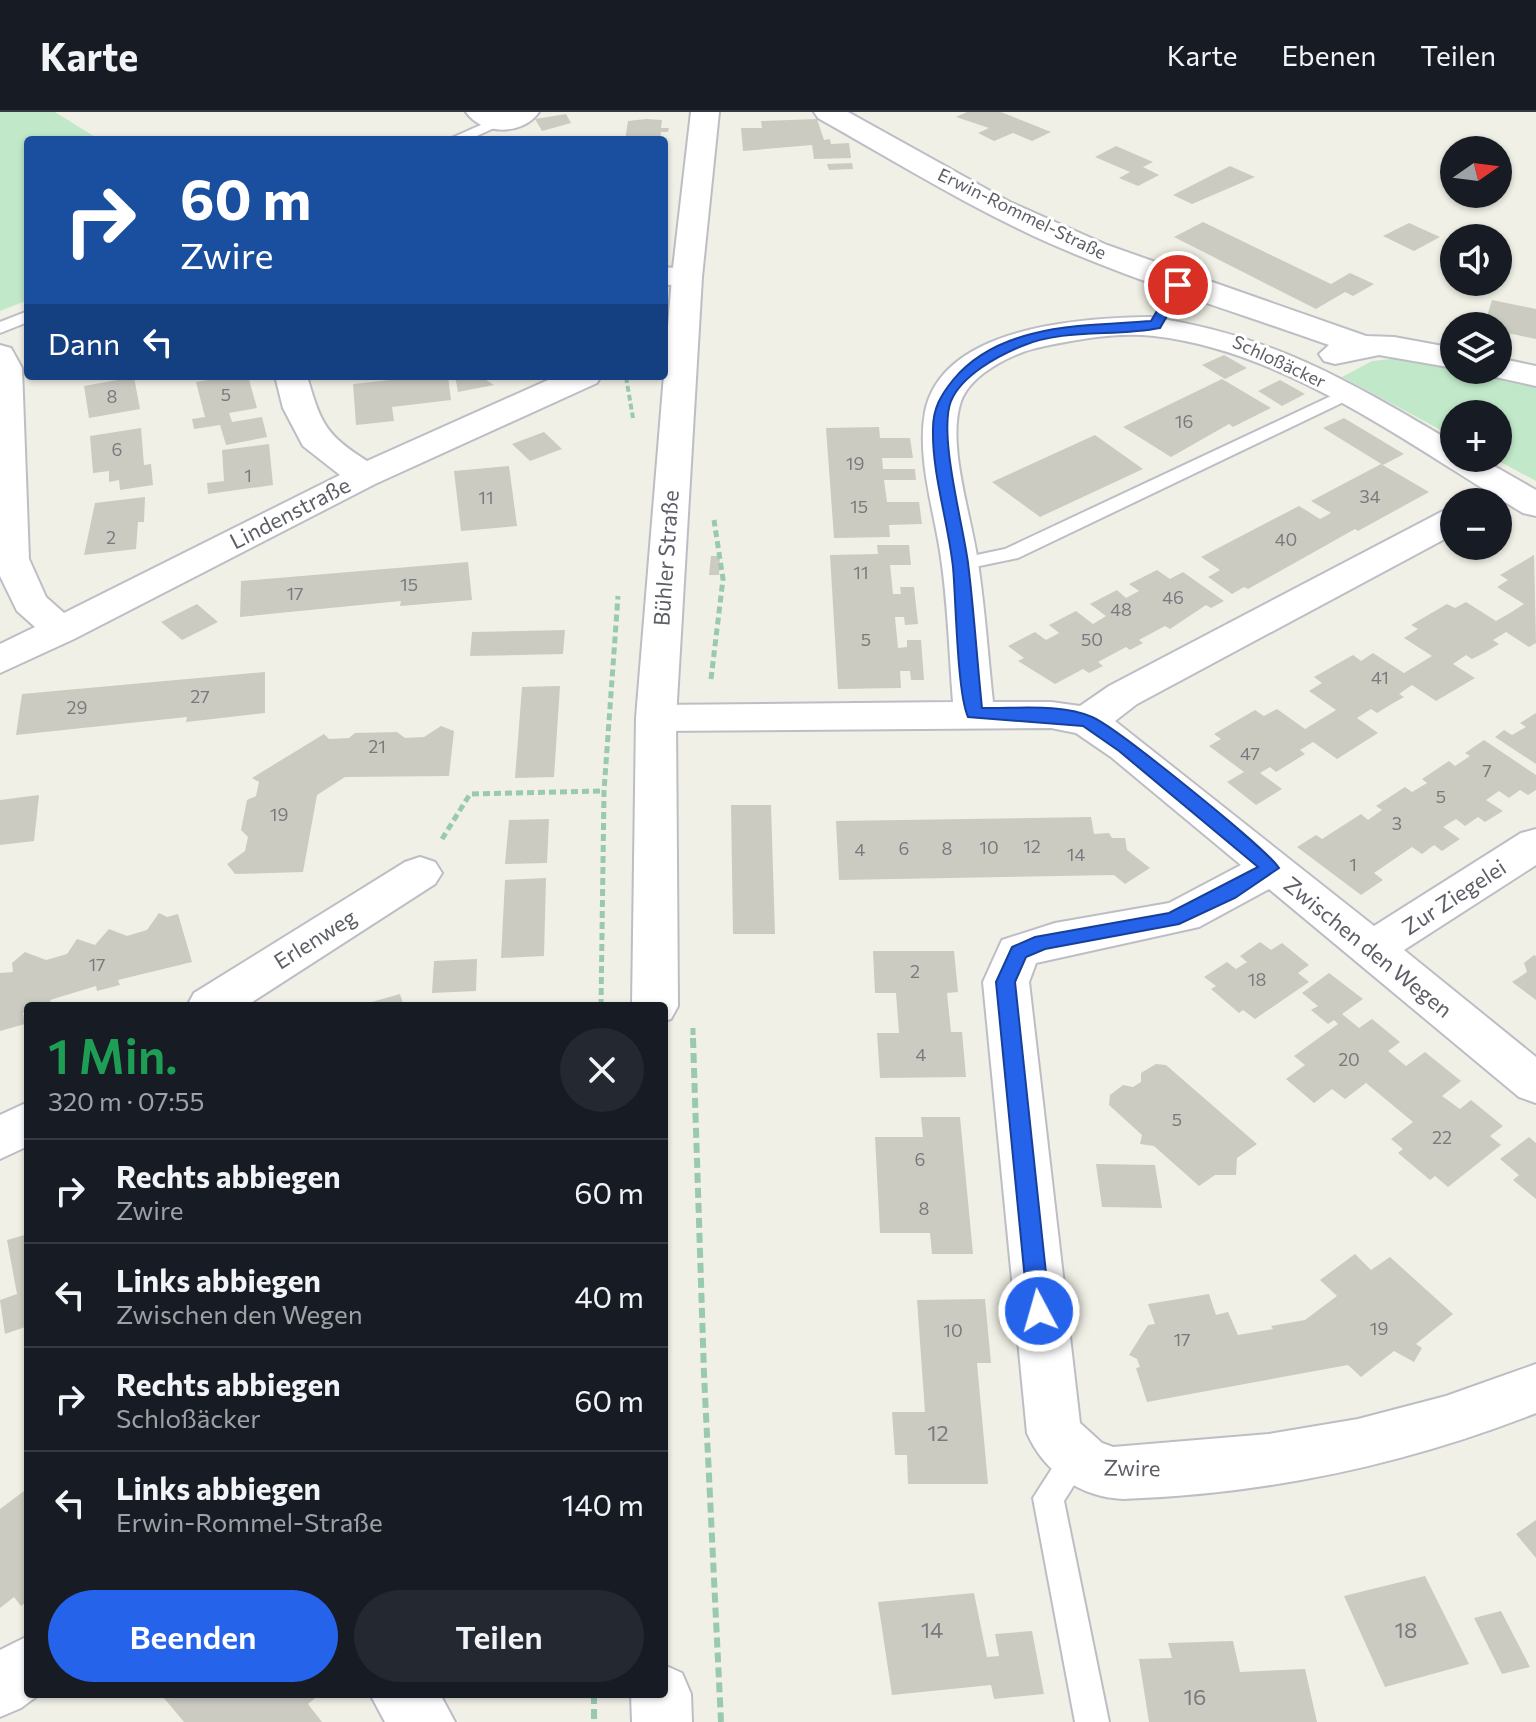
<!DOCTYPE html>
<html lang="de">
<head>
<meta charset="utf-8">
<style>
  body { margin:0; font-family:Commissioner,sans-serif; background:#242831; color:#f1f3f6; height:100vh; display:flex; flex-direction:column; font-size:30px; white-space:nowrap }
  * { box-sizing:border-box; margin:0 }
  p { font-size:26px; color:#9ea1a6 }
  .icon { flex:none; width:44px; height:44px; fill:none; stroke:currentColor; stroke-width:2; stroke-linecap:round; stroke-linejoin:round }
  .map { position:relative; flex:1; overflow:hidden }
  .details { position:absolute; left:24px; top:890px; width:644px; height:696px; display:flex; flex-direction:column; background:#171b24; border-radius:8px; box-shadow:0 2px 6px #0004 }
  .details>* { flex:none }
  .banner { position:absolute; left:24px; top:24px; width:644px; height:244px; border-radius:8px; box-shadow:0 2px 6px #0004; background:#1a4fa0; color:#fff; overflow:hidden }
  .needle { width:52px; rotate:76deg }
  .controls { position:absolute; left:1440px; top:24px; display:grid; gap:16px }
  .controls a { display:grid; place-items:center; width:72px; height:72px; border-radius:50%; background:#171b24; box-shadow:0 2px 6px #0004; font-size:40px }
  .pin { position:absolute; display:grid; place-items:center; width:68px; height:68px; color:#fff; margin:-34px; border:4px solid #fff; border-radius:50%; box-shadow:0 2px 8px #0007 }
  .me { position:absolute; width:88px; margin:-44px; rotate:354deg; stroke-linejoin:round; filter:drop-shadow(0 0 6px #0008) }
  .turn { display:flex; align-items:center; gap:28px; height:168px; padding:0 24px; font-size:36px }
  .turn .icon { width:104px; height:104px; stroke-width:2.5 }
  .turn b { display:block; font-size:56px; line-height:68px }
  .then { display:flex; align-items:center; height:76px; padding:0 24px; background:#0003; gap:16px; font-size:30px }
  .round { display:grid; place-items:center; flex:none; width:84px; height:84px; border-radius:42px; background:#242831 }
  .summary { display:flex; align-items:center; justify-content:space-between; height:136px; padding:0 24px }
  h1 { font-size:48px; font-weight:600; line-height:60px; color:#1e9e55 }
  .cta { display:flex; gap:16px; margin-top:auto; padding:16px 24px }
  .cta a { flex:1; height:92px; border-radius:48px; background:#2563eb; color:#fff; font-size:32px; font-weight:600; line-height:92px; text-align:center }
  .cta a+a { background:#242831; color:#f1f3f6 }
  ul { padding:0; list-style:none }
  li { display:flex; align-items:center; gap:24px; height:104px; padding:0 24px; border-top:2px solid #363941 }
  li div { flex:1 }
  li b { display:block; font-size:30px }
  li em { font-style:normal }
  header { display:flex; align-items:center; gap:48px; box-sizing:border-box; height:112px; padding:0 40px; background:#171b24; border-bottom:2px solid #363941 }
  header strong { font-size:38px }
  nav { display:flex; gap:44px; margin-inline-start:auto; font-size:28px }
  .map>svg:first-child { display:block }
  .green { fill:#c1e9c9 }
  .building { fill:#cccbc2 }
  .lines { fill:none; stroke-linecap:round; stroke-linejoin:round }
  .service-casing { stroke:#bdbec5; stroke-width:4 }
  .minor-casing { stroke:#bdbec5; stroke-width:4 }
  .tertiary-casing { stroke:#bdbec5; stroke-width:4 }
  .path-far2 { stroke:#99cab1; stroke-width:4; stroke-dasharray:6 3; stroke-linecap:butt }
  .path-far1 { stroke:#99cab1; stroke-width:5; stroke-dasharray:7 4; stroke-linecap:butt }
  .path { stroke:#99cab1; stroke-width:6; stroke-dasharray:10 5; stroke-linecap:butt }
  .service { fill:#fff; fill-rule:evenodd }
  .minor { fill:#fff; fill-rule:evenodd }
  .tertiary { fill:#fff; fill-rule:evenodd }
  .route { fill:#2563eb; stroke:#184099; stroke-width:2 }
  .labels { text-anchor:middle; stroke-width:6; stroke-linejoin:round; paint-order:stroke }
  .far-street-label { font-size:18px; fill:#5d5f67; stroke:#fff }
  .number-label { font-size:18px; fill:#797a7e }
  .street-label { font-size:22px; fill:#5d5f67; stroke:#fff }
  .near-number-label { font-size:22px; fill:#797a7e }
</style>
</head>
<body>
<header>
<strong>Karte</strong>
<nav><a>Karte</a><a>Ebenen</a><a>Teilen</a></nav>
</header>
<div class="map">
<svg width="1536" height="1610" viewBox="0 0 1536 1610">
  <rect width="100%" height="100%" fill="#f0f0e6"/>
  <path class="green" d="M0,0H55L100,28H28V188L0,199Z
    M1399,246L1536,274V369L1493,346H1498V302H1454V325L1342,265L1372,249Z"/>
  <path class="building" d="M967,0H1001L1051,20L1032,29L1013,21L994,29L978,21L989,16L956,5Z
    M566,2L571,11L542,19L535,7Z
    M646,7L662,8L661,16H669L668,20H661L660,28H625L628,9Z
    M817,7L824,28L830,27L831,32L849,31L851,46L814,47L812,33L743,39L741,16H762L761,9Z
    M1116,34L1153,50L1143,55L1159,63L1138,74L1119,66L1130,60L1095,45Z
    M852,51L853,57L829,58L827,52Z
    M1230,54L1255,65L1192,92L1173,83Z
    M1203,110L1331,172L1350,161L1374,172L1353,184L1345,180L1316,197L1174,125Z
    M1409,111L1440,125L1414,139L1383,124Z
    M1492,188L1536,197V227L1498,219V214H1484Z
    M1224,243L1247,256L1225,267L1202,253Z
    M232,264H248L257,296L229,301L232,310L262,305L267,325L226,333L220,313L194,317L192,307L205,305L196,270Z
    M428,264H448L451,288L392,295L394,309L356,313L353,272Z
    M455,264H480L494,273L458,280Z
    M134,265L140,297L89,306L84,274Z
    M1222,267L1271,296L1233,315L1229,312L1171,345L1123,315Z
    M1280,268L1305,282L1282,294L1258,279Z
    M1344,306L1404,342L1383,353L1323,316Z
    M879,315L880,326H910L913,346H882L883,357H915L916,368H884L887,390H919L922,412L889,413L890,425L834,426L826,316Z
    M141,316L144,353L151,352L153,373L120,378L119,368L109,370V359L93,361L90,324Z
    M544,320L562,337L530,349L512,332Z
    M1095,323L1143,357L1040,405L992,370Z
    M269,332L273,373L208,382L207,371L224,369L222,338Z
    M1381,352L1429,380L1358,419L1355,417L1248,477L1244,475L1232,482L1208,465L1220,458L1201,445L1299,394L1320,407L1331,401L1311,389Z
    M509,354L517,414L461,419L454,359Z
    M145,385L144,410H138L136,437L84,443L95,391Z
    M877,433H909L911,453H890L893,482H901L900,475H914L918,512L905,513L904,505H895L898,536L907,535V528H921L924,568H911L910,559H900L901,576L838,577L830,443L878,442Z
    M1534,443L1536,531L1529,535L1506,520L1493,528L1499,532L1486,540L1472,547L1466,543L1453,552L1475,566L1436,589L1412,573L1399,582L1404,585L1390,593L1377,601L1371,597L1357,606L1378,621L1337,647L1313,630L1300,638L1305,642L1276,660L1270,655L1260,661L1282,677L1256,693L1227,670L1244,660L1209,634L1221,627L1214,622L1255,598L1264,604L1277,597L1305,617L1336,598L1309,579L1322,571L1314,565L1353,543L1361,549L1373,541L1404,561L1432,544L1404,526L1418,517L1411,513L1447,492L1455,496L1466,490L1496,509L1510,501L1524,492L1497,475L1508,468L1500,463Z
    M711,444H720L719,463H709Z
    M468,450L472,488L400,494L401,489L240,505L241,469Z
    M1157,458L1170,467L1183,460L1224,489L1211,496L1206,493L1170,517L1165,514L1139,528L1143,531L1130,538L1126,535L1098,550L1103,554L1089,561L1083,557L1055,572L1018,549L1024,546L1008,534L1035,520L1046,528L1059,521L1049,513L1076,499L1093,512L1106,504L1090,492L1117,478L1126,486L1139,479L1129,472Z
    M197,492L218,510L182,528L161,510Z
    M565,518L563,542L470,544L472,520Z
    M265,560V601L186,610L187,605L16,623L22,582Z
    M560,574L554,665L515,666L522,575Z
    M1536,601V652L1495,625L1504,618L1512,623L1526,615L1520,611Z
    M441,614L454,619L449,664L345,665L317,683L303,760L235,762L227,752L245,739L248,725L241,718L247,688L256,684L259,670L252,666L324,622L329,627L349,626L355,621L397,620L405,626L424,625Z
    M1484,628L1536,663V678L1528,683L1520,678L1509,686L1499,679L1486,688L1503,699L1485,710L1478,705L1465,714L1456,707L1443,715L1460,727L1442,739L1434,733L1422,742L1412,735L1374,761L1383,768L1361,783L1297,735L1316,723L1322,727L1361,702L1368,708L1382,698L1376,694L1405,675L1412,680L1427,671L1422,667L1449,649L1455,654L1470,644L1465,641Z
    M39,683L34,729L0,733V688Z
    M731,693H771L775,822H733Z
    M1091,705L1094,722L1109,721L1112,726H1125L1127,738L1150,756L1125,772L1114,763L839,768L836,709Z
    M549,707L547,751L505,752L509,708Z
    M546,766L544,844L501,846L505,768Z
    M159,801L167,805L178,802L192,850L118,868L120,873L97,879L96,874L50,888L52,893L47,894H28V900L23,901L25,912L0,919V861L13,860L12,851L25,840L46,848L67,842L77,827L95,833L109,817L127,824L147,818Z
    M1260,830L1271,838L1282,831L1309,853L1298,861L1309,870L1255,907L1243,898L1239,901L1211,877L1216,874L1204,865L1227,850L1236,857L1247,850L1240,844Z
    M873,839H954L958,880L947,881L951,920H962L966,965L880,966L877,921H899L896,881H875Z
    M1534,843L1536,844V888L1512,870L1527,860L1524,851Z
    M477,847L476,879L432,881L434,849Z
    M1329,861L1363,887L1342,902L1359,916L1372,907L1400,930L1388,939L1406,954L1425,940L1461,969L1442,984L1460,997L1471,988L1503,1014L1490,1024L1501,1033L1448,1075L1435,1064L1430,1068L1398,1041L1403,1037L1391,1027L1413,1010L1366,971L1345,987L1332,977L1314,991L1286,967L1305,953L1294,944L1338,912L1334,908L1328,912L1311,898L1318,894L1302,881Z
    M400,882L404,894H361V893Z
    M1156,952L1166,953L1257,1032L1237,1046L1236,1063H1215L1199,1074L1154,1034L1140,1032L1142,1023L1109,993L1110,983L1123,973L1133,975L1141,970V961Z
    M921,1005H960L973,1142H932L930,1121H880L875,1025H923Z
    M1529,1025L1536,1031V1087L1513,1068L1519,1063L1500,1047Z
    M1096,1052L1155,1053L1162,1096L1102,1095Z
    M28,1122V1214L5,1222L0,1188L17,1182L7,1128Z
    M1355,1142L1371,1158L1390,1145L1453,1202L1416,1232L1422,1236L1414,1250L1394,1239L1361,1265L1348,1253L1147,1290L1136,1256L1140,1255L1137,1247L1129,1243L1148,1213L1155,1212L1148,1192L1209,1182L1216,1203L1228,1200L1238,1223L1273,1217L1271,1214L1305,1208L1337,1184L1320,1168Z
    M985,1187L991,1251H977L988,1372H908L907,1343H895L892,1300H925L917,1188Z
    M28,1376V1489L21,1494L14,1485L0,1496V1397Z
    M1536,1408V1446L1516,1422Z
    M1425,1464L1469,1552L1385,1575L1344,1484Z
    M974,1481L987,1545L999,1544L995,1522L1032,1519L1044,1582L994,1587L991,1573L892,1583L878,1490Z
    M1501,1499L1530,1555L1502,1562L1474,1506Z
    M1233,1529L1240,1560L1305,1557L1317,1610H1149L1139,1547L1172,1546L1168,1531Z
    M169,1582H320L308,1592L322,1610H184L164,1586Z"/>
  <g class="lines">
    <g class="service-casing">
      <path id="service" d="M492,8L505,11L468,28H447Z
        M28,199V210L0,221V210Z
        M1346,277L1352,278V286L1018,446L960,458L950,452L953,448L1005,437Z
        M1076,1332L1087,1336L1091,1346L1064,1389L1109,1610H1075L1033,1386L1065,1336Z"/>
    </g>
    <g class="minor-casing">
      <path id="minor" d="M466,0H539C522,24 482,23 466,0Z
        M814,0H848L1010,90L1107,133L1366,224L1394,225L1454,236V256L1379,243L1335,252L1324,249L1319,242L1329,233C1236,200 1140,171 1049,131C969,95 894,49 818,6Z
        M664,155L698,158L702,165L698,172L664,173Z
        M1150,205C1273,223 1349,269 1454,331V346H1480L1536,378V404L1523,401C1410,334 1287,239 1154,224C1117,220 1081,227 1045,234C1017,239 972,260 961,289C946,333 972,405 978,451C985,497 988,544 993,590H1051L1080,594L1109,574L1441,400L1454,397V422L1137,592L1115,609L1374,814L1521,721L1536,717V753L1404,838L1536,945V991L1519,985L1269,777L1199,815L1036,851L1029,870L1080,1311L1102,1331L1113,1335L1269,1322L1358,1307L1446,1284L1536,1252V1301C1404,1353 1266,1382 1123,1387C1080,1385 1044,1360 1027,1321L983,870L1002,828L1055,811L1169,791L1241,753L1111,645L1076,621L1051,616L656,619L642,616L636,606L642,596L656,593L953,590C949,540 948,489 940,439C933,395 917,345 925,300C942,214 1082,206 1150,205Z
        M0,233L11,236L22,256L29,447L46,485L64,501L340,363L303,334L283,296L275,264H307C321,312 325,322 367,349L557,264H601L597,271L375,372L74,527L0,561V532L35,515L17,499L0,464Z
        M1498,246L1536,254V274L1486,263L1483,258H1498Z
        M420,745L435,750L442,761L435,772L246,894H187L194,881L405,750Z
        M28,990V1034L0,1047V1003Z
        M28,1524V1582H40L21,1596L0,1605V1538Z
        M370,1582H440L455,1610H385Z"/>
    </g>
    <g class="tertiary-casing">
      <path id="tertiary" d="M691,0H719L702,165L676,606L678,894L671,907L664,909V894H632L636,606L672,165Z
        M664,1553L682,1561L691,1582L692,1610H632L631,1582H664Z"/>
    </g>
    <path class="path-far2" d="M626,265L633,306"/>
    <path class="path-far1" d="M711,567L723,467L714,408
      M442,727L470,682L604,679
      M601,894L604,679L618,484
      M693,916V928"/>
    <path class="path" d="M693,926L704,1262L721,1610
      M594,1582V1610"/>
    <use href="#service" class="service"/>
    <use href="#minor" class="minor"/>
    <use href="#tertiary" class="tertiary"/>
  </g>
  <path class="route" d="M1174,170L1185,173L1160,216C1115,225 1065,216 1022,234C998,244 962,263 951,289C938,322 963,412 968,451C974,499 977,548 982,596C1015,597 1060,591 1092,605C1116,615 1266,736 1279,756L1235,786L1179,812L1045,837L1026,845L1015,870L1050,1199L1046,1205L1039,1208L1031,1205L1028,1199L996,870L1012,835L1035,825L1169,801L1258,755L1119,639L1083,614L968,605C957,581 956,487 953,455C948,409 932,362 933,317C933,296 941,283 953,268C1000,211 1084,214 1151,209Z"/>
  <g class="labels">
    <g class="far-street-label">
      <text transform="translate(1022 102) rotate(26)" y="6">Erwin-Rommel-Straße</text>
      <text transform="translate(1279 250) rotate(25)" y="6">Schloßäcker</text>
    </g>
    <g class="number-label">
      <text x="226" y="289">5</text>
      <text x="112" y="291">8</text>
      <text x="1184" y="316">16</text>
      <text x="117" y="344">6</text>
      <text x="855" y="358">19</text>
      <text x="248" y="370">1</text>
      <text x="1370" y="391">34</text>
      <text x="486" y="392">11</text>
      <text x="859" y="401">15</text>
      <text x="111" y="432">2</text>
      <text x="1286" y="434">40</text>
      <text x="861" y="467">11</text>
      <text x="409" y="479">15</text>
      <text x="295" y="488">17</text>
      <text x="1173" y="492">46</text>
      <text x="1121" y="504">48</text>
      <text x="866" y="534">5</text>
      <text x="1092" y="534">50</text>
      <text x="1380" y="572">41</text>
      <text x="200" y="591">27</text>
      <text x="77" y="602">29</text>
      <text x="377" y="641">21</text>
      <text x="1250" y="648">47</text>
      <text x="1487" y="665">7</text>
      <text x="1441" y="691">5</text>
      <text x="279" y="709">19</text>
      <text x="1397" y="718">3</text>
      <text x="1032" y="741">12</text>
      <text x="989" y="742">10</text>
      <text x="904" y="743">6</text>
      <text x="947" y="743">8</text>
      <text x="860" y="744">4</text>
      <text x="1076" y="749">14</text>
      <text x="1353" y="759">1</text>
      <text x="97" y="859">17</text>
      <text x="915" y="866">2</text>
      <text x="1257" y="874">18</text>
      <text x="921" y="949">4</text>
      <text x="1349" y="954">20</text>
      <text x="1177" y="1014">5</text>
      <text x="1442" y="1032">22</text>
      <text x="920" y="1054">6</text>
      <text x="924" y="1103">8</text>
      <text x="1379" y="1223">19</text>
      <text x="953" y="1225">10</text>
      <text x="1182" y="1234">17</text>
    </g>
    <g class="street-label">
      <text transform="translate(290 401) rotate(-27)" y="8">Lindenstraße</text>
      <text transform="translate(666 446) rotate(-86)" y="8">Bühler Straße</text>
      <text transform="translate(1454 785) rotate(-33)" y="8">Zur Ziegelei</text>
      <text transform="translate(315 827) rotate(-32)" y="8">Erlenweg</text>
      <text transform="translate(1368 835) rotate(39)" y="8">Zwischen den Wegen</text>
      <text transform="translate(1132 1356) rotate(1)" y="8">Zwire</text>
    </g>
    <g class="near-number-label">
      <text x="938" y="1329">12</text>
      <text x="932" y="1526">14</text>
      <text x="1406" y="1526">18</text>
      <text x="1195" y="1593">16</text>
    </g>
  </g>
</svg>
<div class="controls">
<a><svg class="needle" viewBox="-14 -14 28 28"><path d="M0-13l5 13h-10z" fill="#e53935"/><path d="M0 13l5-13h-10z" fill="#9ea1a6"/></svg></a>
<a><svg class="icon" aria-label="sound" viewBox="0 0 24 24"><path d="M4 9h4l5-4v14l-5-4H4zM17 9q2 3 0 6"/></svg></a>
<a><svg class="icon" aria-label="layers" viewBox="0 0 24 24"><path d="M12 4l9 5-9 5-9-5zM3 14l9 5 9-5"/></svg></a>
<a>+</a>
<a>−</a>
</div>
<div class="pin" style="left:1178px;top:173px;background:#d93025"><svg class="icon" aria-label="arrive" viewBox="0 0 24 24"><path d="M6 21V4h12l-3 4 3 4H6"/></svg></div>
<svg class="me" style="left:1039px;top:1199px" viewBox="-20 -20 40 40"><circle r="17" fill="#2563eb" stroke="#fff" stroke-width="3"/><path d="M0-11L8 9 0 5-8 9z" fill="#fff"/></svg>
<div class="banner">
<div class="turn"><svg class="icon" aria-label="right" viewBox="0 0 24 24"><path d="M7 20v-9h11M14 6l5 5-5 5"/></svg><div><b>60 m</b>Zwire</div></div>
<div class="then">Dann<svg class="icon" aria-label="left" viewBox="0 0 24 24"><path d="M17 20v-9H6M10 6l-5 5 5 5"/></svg></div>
</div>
<section class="details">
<div class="summary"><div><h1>1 Min.</h1><p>320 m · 07:55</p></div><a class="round"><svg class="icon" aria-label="close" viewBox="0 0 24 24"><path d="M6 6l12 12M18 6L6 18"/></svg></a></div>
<ul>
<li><svg class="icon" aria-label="right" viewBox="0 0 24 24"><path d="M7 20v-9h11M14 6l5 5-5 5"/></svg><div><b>Rechts abbiegen</b><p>Zwire</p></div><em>60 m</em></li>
<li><svg class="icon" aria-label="left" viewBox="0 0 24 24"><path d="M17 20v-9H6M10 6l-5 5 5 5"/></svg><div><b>Links abbiegen</b><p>Zwischen den Wegen</p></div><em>40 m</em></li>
<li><svg class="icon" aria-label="right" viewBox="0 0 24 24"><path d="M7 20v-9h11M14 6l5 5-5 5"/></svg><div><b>Rechts abbiegen</b><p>Schloßäcker</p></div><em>60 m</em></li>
<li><svg class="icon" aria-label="left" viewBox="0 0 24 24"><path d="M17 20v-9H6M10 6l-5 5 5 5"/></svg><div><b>Links abbiegen</b><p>Erwin-Rommel-Straße</p></div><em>140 m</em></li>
</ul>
<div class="cta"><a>Beenden</a><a>Teilen</a></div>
</section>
</div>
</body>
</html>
